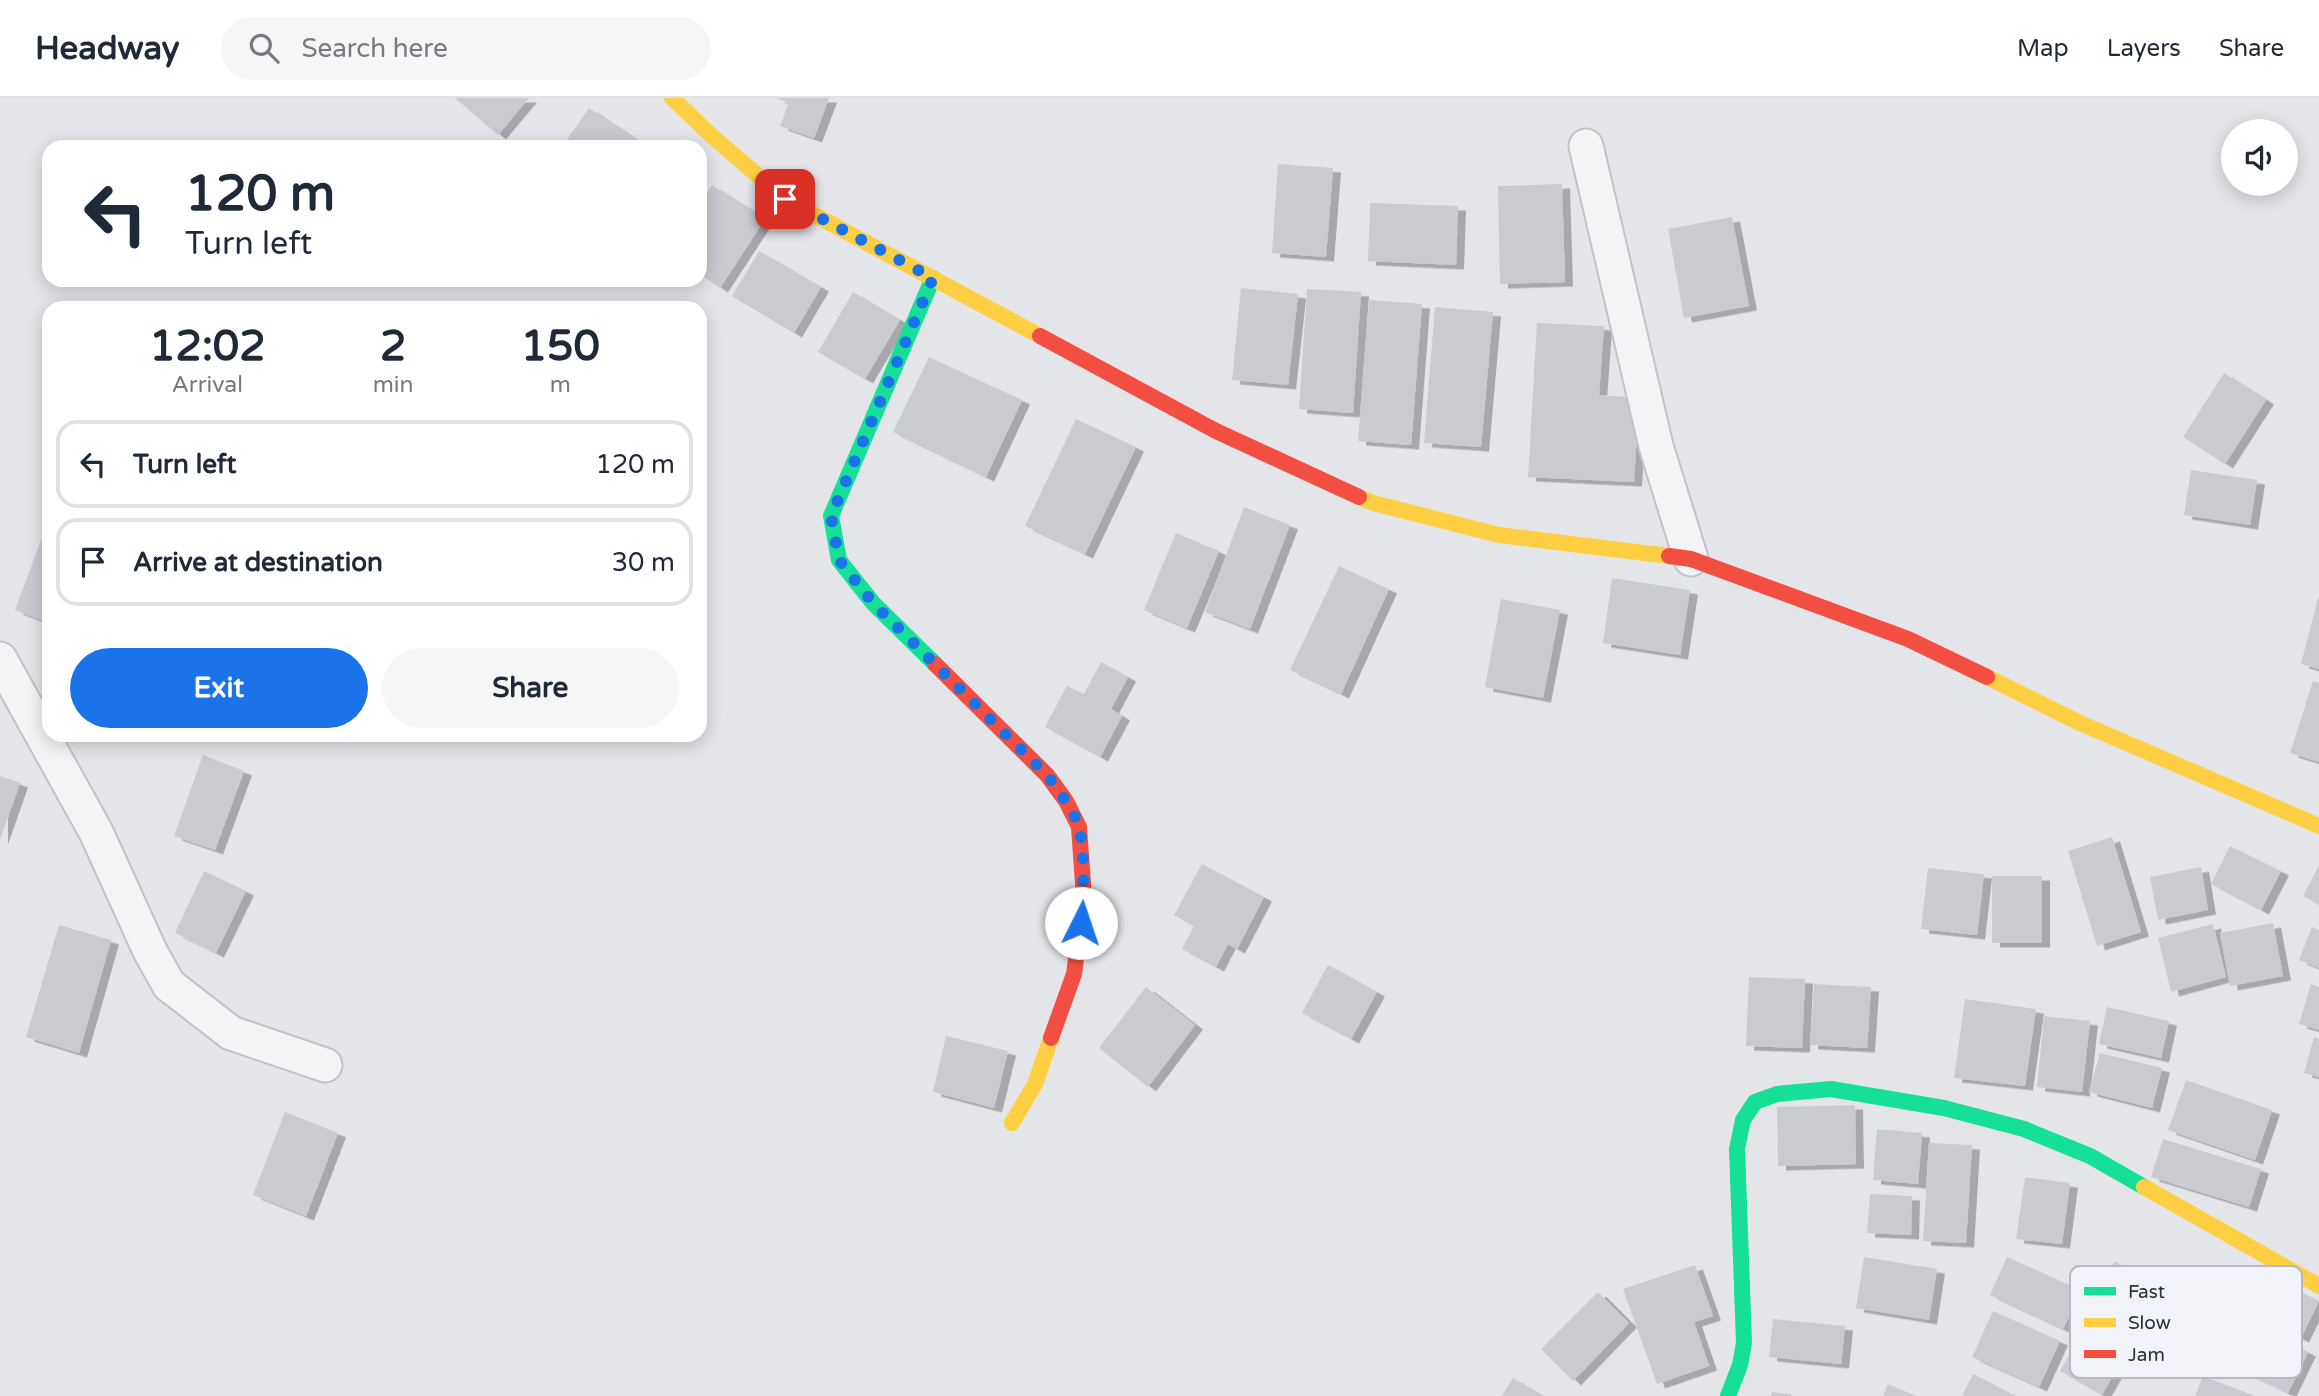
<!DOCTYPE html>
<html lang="en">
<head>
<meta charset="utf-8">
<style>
  body { margin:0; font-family:"Varela Round",sans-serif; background:#f6f6f7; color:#1f2937; height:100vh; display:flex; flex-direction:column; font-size:26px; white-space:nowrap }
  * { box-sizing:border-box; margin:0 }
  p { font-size:23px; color:#747a83 }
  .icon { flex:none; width:38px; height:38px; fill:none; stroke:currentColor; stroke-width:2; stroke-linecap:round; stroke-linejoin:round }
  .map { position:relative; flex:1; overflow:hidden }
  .sheet { position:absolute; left:42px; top:203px; width:665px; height:441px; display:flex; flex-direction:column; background:#fff; border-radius:21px; box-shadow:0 4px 18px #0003 }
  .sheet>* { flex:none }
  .guide { position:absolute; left:42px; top:42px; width:665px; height:147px; border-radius:21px; box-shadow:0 4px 18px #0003; background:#fff; color:#1f2937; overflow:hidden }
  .fabs { position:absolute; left:2221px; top:21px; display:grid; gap:14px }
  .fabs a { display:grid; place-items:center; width:77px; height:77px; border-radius:50%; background:#fff; box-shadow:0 4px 18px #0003; font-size:35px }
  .pin { position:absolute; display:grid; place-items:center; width:60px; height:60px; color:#fff; margin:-30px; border-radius:14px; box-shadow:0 4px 10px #0006 }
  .me { position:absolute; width:77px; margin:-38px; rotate:4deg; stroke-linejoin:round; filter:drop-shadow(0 0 5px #0008) }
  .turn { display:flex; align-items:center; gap:24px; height:147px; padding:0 28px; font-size:32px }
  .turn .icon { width:91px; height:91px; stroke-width:2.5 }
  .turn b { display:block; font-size:49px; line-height:60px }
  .eta { display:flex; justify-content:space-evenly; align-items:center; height:119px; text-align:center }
  .eta b { font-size:42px; font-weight:800; line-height:49px }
  .button { display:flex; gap:14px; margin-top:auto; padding:14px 28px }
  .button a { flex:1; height:80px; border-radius:42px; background:#1a73e8; color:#fff; font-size:28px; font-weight:800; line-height:80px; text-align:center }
  .button a+a { background:#f6f6f7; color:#1f2937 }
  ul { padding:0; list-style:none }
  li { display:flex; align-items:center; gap:21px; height:88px; margin:0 14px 10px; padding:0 14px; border:4px solid #e0e1e3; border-radius:21px }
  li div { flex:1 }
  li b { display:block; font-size:26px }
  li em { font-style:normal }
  header { display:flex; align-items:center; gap:42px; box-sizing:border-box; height:98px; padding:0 35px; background:#fff; border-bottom:2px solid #e0e1e3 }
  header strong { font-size:33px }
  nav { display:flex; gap:38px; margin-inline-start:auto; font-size:24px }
  .search { width:490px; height:63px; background:#f6f6f7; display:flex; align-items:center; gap:18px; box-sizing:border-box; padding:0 24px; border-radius:38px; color:#747a83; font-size:26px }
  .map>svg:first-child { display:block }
  .building { fill:#cacbd0; filter:url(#shadow) }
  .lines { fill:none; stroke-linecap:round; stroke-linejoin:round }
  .street-casing { stroke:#c2c3c7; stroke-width:37 }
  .street { stroke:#f3f4f6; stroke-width:33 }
  .fast { stroke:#16e098; stroke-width:16 }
  .slow { stroke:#ffcf43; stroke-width:16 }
  .jam { stroke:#f24e42; stroke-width:16 }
  .route { stroke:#1a73e8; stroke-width:12; stroke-dasharray:0 21.6 }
  .key { fill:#f2f3f8; stroke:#b6b8c2; stroke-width:2 }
  .key-label { font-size:19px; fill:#292f44 }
</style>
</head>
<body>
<header>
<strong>Headway</strong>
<div class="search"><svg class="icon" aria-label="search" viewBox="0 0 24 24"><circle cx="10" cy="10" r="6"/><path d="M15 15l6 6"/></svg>Search here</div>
<nav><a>Map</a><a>Layers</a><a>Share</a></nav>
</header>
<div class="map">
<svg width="2319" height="1298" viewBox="0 0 2319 1298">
  <defs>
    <filter id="shadow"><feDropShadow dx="8" dy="4.5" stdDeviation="0" flood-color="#0004"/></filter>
  </defs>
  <rect width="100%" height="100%" fill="#e4e5e9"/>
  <path class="building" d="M455,0H529L498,37Z
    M776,0H829L814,40L780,28L789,5Z
    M589,10L640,44L637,49H562Z
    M1278,66L1333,70L1326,159L1272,155Z
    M1562,86L1565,184L1500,186L1498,88Z
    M712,87L765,121L720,190L700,176V105Z
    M1370,105L1458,108L1456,167L1368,163Z
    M1732,119L1749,208L1684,220L1668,131Z
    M759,153L821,189L794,235L732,198Z
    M1241,190L1298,196L1288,287L1232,282Z
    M1307,191L1361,194L1353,315L1299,311Z
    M853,194L900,222L865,281L818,254Z
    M1369,202L1422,206L1411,347L1358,343Z
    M1435,209L1493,214L1481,349L1424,345Z
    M1537,225L1604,228L1599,297L1639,300L1634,384L1528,379Z
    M929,259L1022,302L986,379L893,334Z
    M2224,275L2266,302L2225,366L2183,339Z
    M1076,321L1136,349L1085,456L1025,428Z
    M2191,372L2257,382L2250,427L2184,417Z
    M1244,409L1290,427L1250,531L1205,514Z
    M44,434L49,436V525L15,512Z
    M1176,435L1219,453L1187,530L1144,512Z
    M1339,468L1389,491L1341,596L1290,572Z
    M1612,480L1690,492L1680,557L1603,545Z
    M2318,500L2319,501V571L2301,566Z
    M1501,501L1560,512L1543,600L1485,589Z
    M1101,564L1128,579L1111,611L1122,618L1100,659L1045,629L1067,588L1084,596Z
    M2313,583L2319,585V664L2290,655Z
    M203,657L244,673L215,752L174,738Z
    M0,678L20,685L0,742Z
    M2112,739L2141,834L2097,848L2068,753Z
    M2230,748L2281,773L2261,812L2211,786Z
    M1202,766L1264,799L1237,851L1228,846L1216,869L1182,851L1194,828L1174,817Z
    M2319,767V806L2303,798Z
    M2201,769L2208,812L2158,822L2150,779Z
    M1928,770L1984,776L1977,837L1921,831Z
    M204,773L246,793L216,855L175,835Z
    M1992,778H2042V845H1992Z
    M2273,825L2283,878L2230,888L2220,835Z
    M2213,826L2226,879L2171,894L2158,840Z
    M59,827L111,842L79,955L26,939Z
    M2312,829L2319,832V870L2299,862Z
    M1328,867L1377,894L1351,941L1302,915Z
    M1749,879L1805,881L1802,950L1746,948Z
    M1814,886L1871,889L1867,950L1810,947Z
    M2311,886L2319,889V932L2299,926Z
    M1146,889L1195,927L1148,989L1099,950Z
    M1965,901L2036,911L2025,988L1954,980Z
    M2107,909L2169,923L2161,960L2099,946Z
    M2044,918L2090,923L2082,994L2037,989Z
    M946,938L1008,953L994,1010L933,994Z
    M2314,939L2319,941V979L2304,975Z
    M2100,955L2162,970L2152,1010L2089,994Z
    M2186,982L2272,1012L2255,1062L2168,1032Z
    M1855,1007L1856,1066L1778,1068L1777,1009Z
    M285,1014L338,1035L306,1118L253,1097Z
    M1877,1031L1922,1035L1918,1086L1873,1082Z
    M2163,1041L2261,1071L2249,1109L2151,1079Z
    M1929,1045L1972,1047L1966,1145L1923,1143Z
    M2025,1079L2070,1085L2062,1146L2016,1141Z
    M1870,1096L1912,1098L1911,1137L1867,1135Z
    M1864,1159L1937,1171L1929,1222L1856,1210Z
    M2007,1159L2081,1192L2063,1231L1990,1197Z
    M2115,1163L2204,1215L2178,1259L2089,1207Z
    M1695,1167L1713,1218L1694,1224L1709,1268L1657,1286L1623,1191Z
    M2250,1169L2319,1203L2301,1240L2232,1206Z
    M1598,1194L1629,1225L1573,1283L1541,1251Z
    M1993,1213L2060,1243L2039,1289L1972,1259Z
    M2234,1217L2308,1254L2288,1295L2214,1259Z
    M1773,1221L1845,1228L1841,1266L1769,1259Z
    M2089,1223L2130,1247L2102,1297L2060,1273Z
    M1973,1276L2016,1298H1962Z
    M2203,1278L2255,1298H2195Z
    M1513,1280L1543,1298H1502Z
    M1888,1286L1916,1298H1883Z
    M1772,1294L1791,1296V1298H1771Z"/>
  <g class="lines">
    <g class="street-casing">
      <path id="street" d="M1586,48L1656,348L1691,461
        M0,561L96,734L150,853L169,887L231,935L325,967"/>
    </g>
    <use href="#street" class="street"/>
    <path class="fast" d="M933,180L831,418L839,462L873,505L935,566
      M1728,1298L1740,1267L1744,1245L1737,1051L1743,1022L1755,1004L1777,996L1831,991L1944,1010L2024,1031L2090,1058L2144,1089"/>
    <path class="slow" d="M672,0L713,39L785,101L1040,238
      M1359,399L1373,405L1499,437L1669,458
      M1987,579L2080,625L2319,728
      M1012,1025L1035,986L1051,940
      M2144,1089L2319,1188"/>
    <path class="jam" d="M1040,238L1216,333L1359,399
      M1669,458L1691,461L1908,541L1987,579
      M935,566L1047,677L1066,703L1079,729L1084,800L1074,876L1051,940"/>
  </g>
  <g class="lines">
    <path class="route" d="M785,101L933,180L831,418L839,462L873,505L1047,677C1058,693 1074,711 1079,730C1085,754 1084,800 1081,825"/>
  </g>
  <rect x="2070" y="1168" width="232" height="112" rx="10" class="key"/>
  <rect x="2084" y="1189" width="32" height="8" fill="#16e098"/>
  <rect x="2084" y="1220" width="32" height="9" fill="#ffcf43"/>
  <rect x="2084" y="1252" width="32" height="8" fill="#f24e42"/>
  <g class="key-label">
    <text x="2128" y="1200">Fast</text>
    <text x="2128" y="1231">Slow</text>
    <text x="2128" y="1263">Jam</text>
  </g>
</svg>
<div class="fabs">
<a><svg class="icon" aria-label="sound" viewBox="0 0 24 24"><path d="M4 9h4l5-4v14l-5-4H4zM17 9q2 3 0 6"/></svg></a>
</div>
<div class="pin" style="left:785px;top:101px;background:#d93025"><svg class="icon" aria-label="arrive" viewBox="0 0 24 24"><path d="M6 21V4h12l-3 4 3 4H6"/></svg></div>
<svg class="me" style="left:1081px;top:825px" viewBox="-20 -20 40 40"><circle r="19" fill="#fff"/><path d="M0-13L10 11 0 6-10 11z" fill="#1a73e8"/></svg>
<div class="guide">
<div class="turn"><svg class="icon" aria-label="left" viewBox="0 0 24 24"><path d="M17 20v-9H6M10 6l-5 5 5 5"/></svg><div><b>120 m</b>Turn left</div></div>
</div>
<section class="sheet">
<div class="eta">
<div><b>12:02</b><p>Arrival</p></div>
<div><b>2</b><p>min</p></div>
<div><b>150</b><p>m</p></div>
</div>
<ul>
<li><svg class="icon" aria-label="left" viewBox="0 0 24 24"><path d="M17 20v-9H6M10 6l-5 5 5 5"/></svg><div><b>Turn left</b></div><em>120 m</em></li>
<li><svg class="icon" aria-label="arrive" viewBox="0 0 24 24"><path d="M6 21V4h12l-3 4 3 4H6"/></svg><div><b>Arrive at destination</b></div><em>30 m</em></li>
</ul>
<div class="button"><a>Exit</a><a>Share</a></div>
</section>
</div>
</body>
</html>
